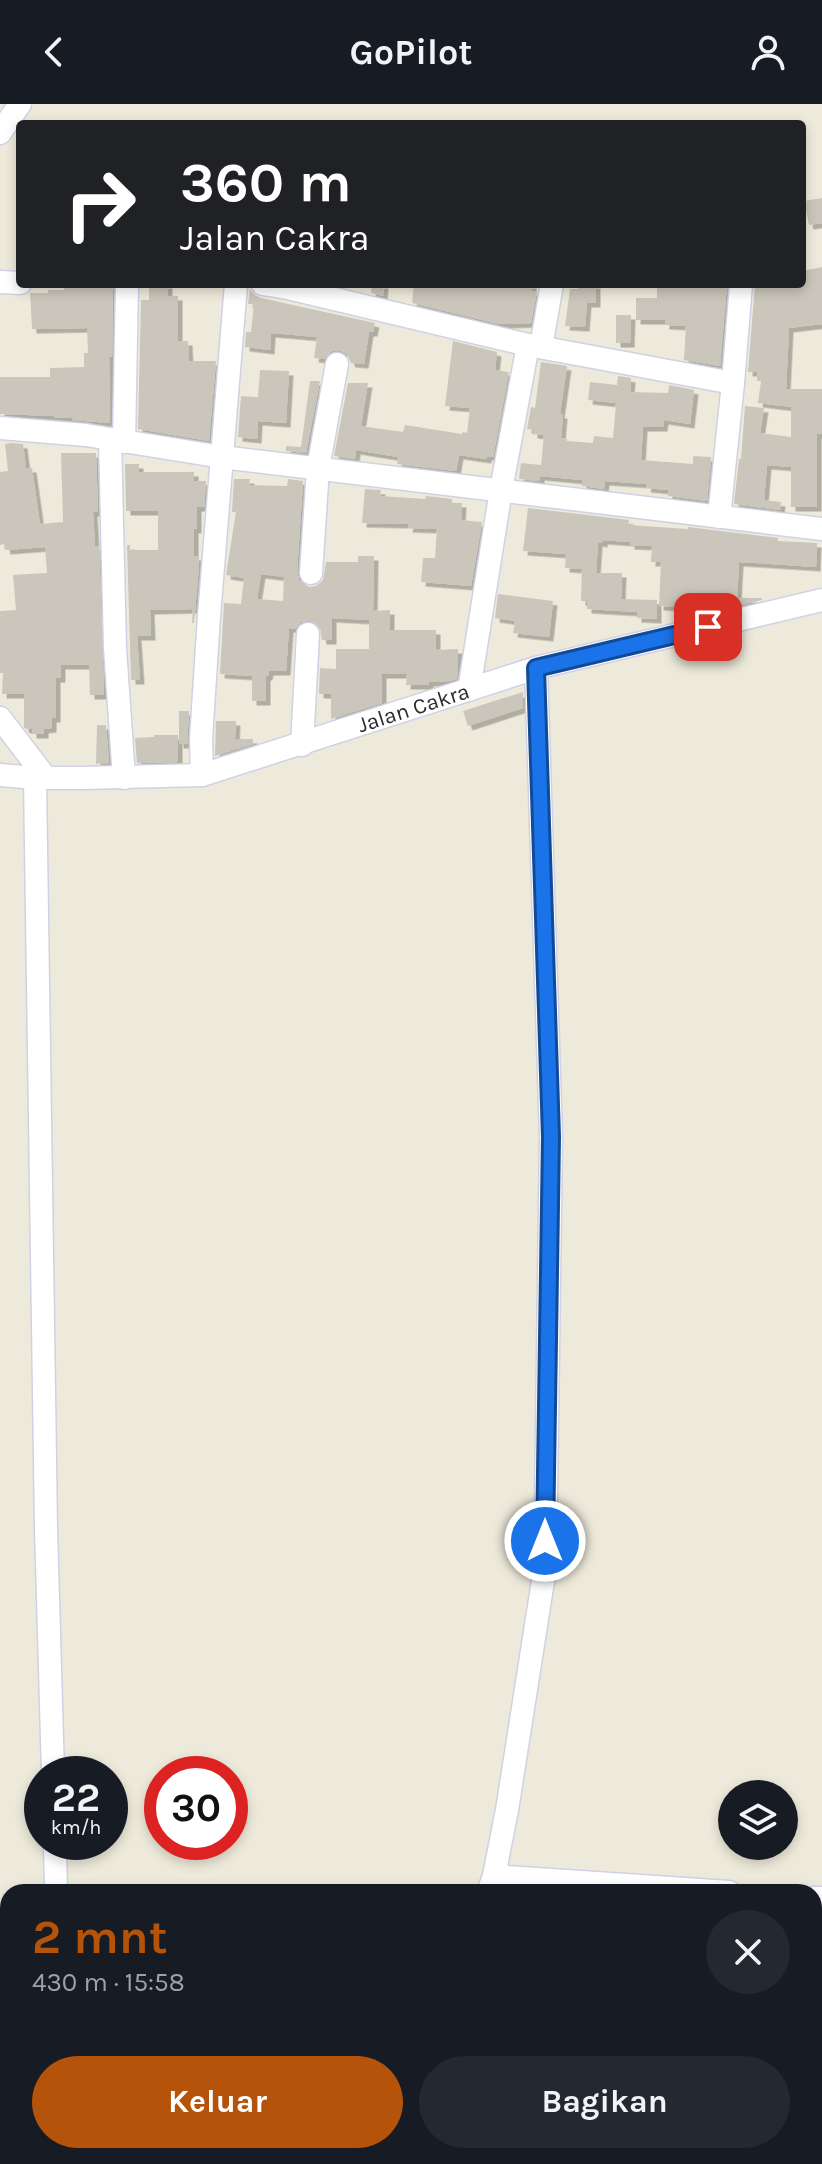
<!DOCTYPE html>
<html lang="id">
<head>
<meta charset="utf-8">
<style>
  body { margin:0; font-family:Karla,sans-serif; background:#242831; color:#f1f3f6; height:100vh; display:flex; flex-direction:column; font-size:30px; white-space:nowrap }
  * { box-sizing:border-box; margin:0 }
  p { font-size:26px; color:#9ea1a6 }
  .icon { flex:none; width:44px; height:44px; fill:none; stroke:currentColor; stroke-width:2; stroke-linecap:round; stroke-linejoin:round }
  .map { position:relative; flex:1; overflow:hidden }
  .sheet { position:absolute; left:0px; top:1780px; width:822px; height:280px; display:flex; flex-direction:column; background:#171b24; border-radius:24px 24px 0 0; box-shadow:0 4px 12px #0003 }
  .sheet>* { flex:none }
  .hud { position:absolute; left:16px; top:16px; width:790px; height:168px; border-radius:8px; box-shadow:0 4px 12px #0003; background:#202124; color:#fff; overflow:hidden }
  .buttons { position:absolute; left:718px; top:1676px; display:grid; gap:16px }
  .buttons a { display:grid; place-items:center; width:80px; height:80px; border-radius:50%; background:#171b24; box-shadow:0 4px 12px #0003; font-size:40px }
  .speed { position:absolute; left:24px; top:1652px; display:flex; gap:16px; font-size:40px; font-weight:700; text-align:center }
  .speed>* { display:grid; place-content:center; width:104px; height:104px; border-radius:50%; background:#171b24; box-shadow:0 4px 12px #0003; line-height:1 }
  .speed small { font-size:20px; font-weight:400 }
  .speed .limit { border:12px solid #d22; background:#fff; color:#111 }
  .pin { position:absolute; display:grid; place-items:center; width:68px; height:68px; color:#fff; margin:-34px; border-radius:16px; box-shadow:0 4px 12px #0006 }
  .me { position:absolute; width:88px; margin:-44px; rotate:0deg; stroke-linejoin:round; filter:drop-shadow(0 0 6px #0008) }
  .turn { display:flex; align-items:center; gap:28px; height:168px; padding:0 32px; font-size:36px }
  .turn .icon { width:104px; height:104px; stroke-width:2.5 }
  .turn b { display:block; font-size:56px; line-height:68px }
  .round { display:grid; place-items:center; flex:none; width:84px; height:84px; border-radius:42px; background:#242831 }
  .headline { display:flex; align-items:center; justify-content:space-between; height:136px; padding:0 32px }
  h1 { font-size:48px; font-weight:700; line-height:60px; color:#b45309 }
  .primary-button { display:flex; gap:16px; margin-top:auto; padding:16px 32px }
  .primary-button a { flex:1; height:92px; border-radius:48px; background:#b45309; color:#fff; font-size:32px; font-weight:700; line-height:92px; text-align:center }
  .primary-button a+a { background:#242831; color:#f1f3f6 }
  header { display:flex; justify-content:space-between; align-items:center; height:104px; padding:0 32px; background:#171b24; font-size:36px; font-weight:700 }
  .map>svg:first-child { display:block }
  .building { fill:#cac6bb; fill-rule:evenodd; filter:url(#shadow) }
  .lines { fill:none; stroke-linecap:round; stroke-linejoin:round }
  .minor-casing { stroke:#d0d1e5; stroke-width:25 }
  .minor { stroke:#fff; stroke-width:22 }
  .route-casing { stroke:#114b97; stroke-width:20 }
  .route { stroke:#1a73e8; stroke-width:14 }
  .labels { text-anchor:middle; stroke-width:6; stroke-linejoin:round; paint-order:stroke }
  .street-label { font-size:22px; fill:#2b2b2b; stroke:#fff }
</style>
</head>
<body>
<header><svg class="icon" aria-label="back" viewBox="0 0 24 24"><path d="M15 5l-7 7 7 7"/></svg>GoPilot<svg class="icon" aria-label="person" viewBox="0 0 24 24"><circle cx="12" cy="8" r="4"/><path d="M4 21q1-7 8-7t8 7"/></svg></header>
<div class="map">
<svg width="822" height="2060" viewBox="0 0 822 2060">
  <defs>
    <filter id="shadow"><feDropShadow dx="4.5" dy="4.5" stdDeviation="0" flood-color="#0004"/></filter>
  </defs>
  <rect width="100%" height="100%" fill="#eeeadb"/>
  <path class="building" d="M822,94V119L809,121L804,97Z
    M822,163V220L789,224L786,285H822V330H817V403H791V363L767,361L764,396L781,398L780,406L734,400L739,355H741L745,302L764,304L760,329L791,333V303L758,299L761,277H757V268H748L755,180H802V167Z
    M64,180H113L112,253H109L110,319L72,316V314H54V312L0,310V273H50V264L84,263V249H88L87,224L32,225L30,189H48V186H64Z
    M149,180H168V192H178V237H188L189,257H216L209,337L138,325L141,196H149Z
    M372,180H384L383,192L371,189Z
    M414,180H532V187H537L531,219L499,220L412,199Z
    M578,180H596V199H587L585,223L565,222L570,185H578Z
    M657,180H727L720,262L684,256L686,222L665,221V216H636V194H657Z
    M250,186L255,191L261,194L375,219L373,228H369L364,260L351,259L347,250L339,246L332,247L324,255L314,254L317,233L271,229L270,246L245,243L246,228H251L254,200H248Z
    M616,211H631L630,239H616Z
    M453,237L497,248L495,266L509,268L493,353L487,352V355L459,351L456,367L397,360L398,353L356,346L355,355L334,352L348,279H368L361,322L403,328L405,321L462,330L463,328L467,329L470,304L445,302Z
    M541,258L567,262L560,310H563L561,334L567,335V337L593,339L594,332L613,334L616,299L588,296L590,278L617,281L618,272L631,274L630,288L668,289L669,281L694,286L690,320L664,316L663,323H643L641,356L693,360V352L711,353L707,397L668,392V386L646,384L647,380L605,377L604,385L582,382V376L540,372V377L519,375L521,359L541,361L544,331L533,330V326L527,325L531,303L535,304Z
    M260,266L289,267L286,319L258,317L257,335L238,333L241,292L258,293Z
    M310,277H320L306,349L286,347V342L301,343Z
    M11,339L23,340L26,364H32L40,420L63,418L61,349H96L98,408H93L95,442H99L104,591H90L89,561H61V574H56V614H52V624L44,625V630H32V624L26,625L24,623V590H2L3,569H0V507L16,506L13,471L47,469L45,443L6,446L5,440L0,441V368L8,367L5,340Z
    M125,360H139V368H194V377H206L204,403H197V425H194V452H199V461L194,519H192L193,505L150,506L151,532H137L140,576H131L127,441H130V446H158V407H126Z
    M234,375H250L249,381L287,382L288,375L303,377L297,468L299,476L309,483L316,482L323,476L326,458H358V452H374L373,507L390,506V526H436V546L458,545L457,575L449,577L429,578V581H406L407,570H382V599L331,615V590H319L320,564L336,565V545H369V516L332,514V536H322L320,523L310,516L301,518L295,525L289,524L286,567H269L268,572H266V597H252V572L220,570L224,499L241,500L244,474L226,471L236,408H232ZM261,470L284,473L283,497L257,495Z
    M365,385L381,386L380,392L425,395L426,392L452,395V399H462L461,416L482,418L471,482L421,478L423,454H435L437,425L408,424L409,420L362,419Z
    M528,404L629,416L628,421L688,425V423L778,434V437L817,439L816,463L739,458L737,494H762V496L695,512V504L659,502L661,458H651L652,442L630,441V438L603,436V439L598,438L596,469H622L621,495L657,496V515L637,514V508L587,505V497H581L582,465L565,464L566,450L523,447Z
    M498,490L553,497L549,533L513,529L515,517L495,514Z
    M523,588V604L468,622L463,607Z
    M179,607H189L187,640H179Z
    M216,617H236L235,635H253V640L215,652Z
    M97,621H106L109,659L96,660Z
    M154,631H178V658L137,659L135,634L154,633Z"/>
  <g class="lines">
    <g class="minor-casing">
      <g id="minor">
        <path d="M0,29L20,0"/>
        <path d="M0,178L20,179"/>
        <path d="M263,180L288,184L528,241L733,279"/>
        <path d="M541,243L552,180"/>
        <path d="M0,324L86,331L222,353L822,425"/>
        <path d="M110,335L115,544L124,674"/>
        <path d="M124,338L127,180"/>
        <path d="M719,413L733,279L741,180"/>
        <path d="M311,469L318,364L337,260"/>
        <path d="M469,586L501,386L528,241"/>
        <path d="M0,614L46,674"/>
        <path d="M302,641L308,530"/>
        <path id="s1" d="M0,671L35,674H82L202,671L536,564L822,496"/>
        <path d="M202,671L201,635L209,512L236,180"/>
        <path d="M35,674L46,1424L53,1670"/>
        <path d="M55,1738L56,1788"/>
        <path d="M494,1772L729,1788"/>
        <path d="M488,1788L494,1772L507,1706L545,1464L551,1033L536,564"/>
        <path d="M814,1794H822"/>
        <path d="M0,1812L8,1814"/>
        <path d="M0,2023L8,2009"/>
        <path d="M444,2060L445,2052"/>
        <path d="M782,2060L783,2052"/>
      </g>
    </g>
    <use href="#minor" class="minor"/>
  </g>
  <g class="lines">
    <g class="route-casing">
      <path id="route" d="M545,1437L551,1033L536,564L708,523"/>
    </g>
    <use href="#route" class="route"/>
  </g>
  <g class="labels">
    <g class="street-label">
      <text dy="8" stroke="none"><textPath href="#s1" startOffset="424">Jalan Cakra</textPath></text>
    </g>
  </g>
</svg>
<div class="buttons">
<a><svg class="icon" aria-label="layers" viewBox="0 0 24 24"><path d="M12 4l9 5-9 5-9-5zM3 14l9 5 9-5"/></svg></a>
</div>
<div class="speed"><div>22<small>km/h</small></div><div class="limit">30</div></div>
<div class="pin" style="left:708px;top:523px;background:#d93025"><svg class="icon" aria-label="arrive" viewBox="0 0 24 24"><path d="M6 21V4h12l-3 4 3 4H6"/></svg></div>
<svg class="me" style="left:545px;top:1437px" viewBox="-20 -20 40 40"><circle r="17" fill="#1a73e8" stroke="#fff" stroke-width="3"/><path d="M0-11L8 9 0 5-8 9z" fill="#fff"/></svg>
<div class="hud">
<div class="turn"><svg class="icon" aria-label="right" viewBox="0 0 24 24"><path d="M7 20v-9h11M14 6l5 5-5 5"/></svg><div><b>360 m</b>Jalan Cakra</div></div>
</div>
<section class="sheet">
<div class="headline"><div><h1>2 mnt</h1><p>430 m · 15:58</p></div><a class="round"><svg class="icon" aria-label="close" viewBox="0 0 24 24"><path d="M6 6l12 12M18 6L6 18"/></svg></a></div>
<div class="primary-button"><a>Keluar</a><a>Bagikan</a></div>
</section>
</div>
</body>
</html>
